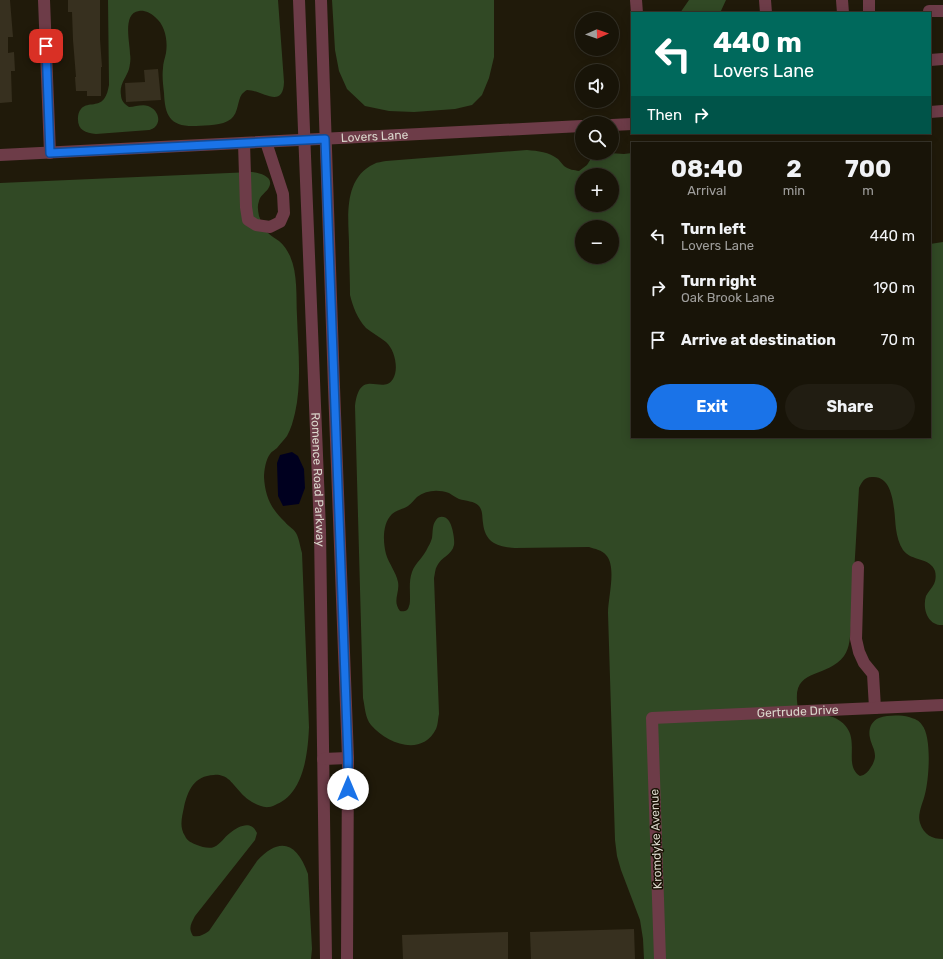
<!DOCTYPE html>
<html lang="en">
<head>
<meta charset="utf-8">
<style>
  body { margin:0; font-family:Rubik,sans-serif; background:#211d12; color:#f1f3f6; height:100vh; display:flex; flex-direction:column; font-size:15px; white-space:nowrap }
  * { box-sizing:border-box; margin:0 }
  p { font-size:13px; color:#9f9e9c }
  .icon { flex:none; width:22px; height:22px; fill:none; stroke:currentColor; stroke-width:2; stroke-linecap:round; stroke-linejoin:round }
  .map { position:relative; flex:1; overflow:hidden }
  .sheet { position:absolute; left:631px; top:142px; width:300px; height:296px; display:flex; flex-direction:column; background:#181408; border-radius:0px; box-shadow:0 2px 10px #0003,0 0 0 1px #363329 }
  .sheet>* { flex:none }
  .hud { position:absolute; left:631px; top:12px; width:300px; height:122px; border-radius:0px; box-shadow:0 2px 10px #0003,0 0 0 1px #363329; background:#00695c; color:#fff; overflow:hidden }
  .needle { width:26px; rotate:88deg }
  .tools { position:absolute; left:575px; top:12px; display:grid; gap:8px }
  .tools a { display:grid; place-items:center; width:44px; height:44px; border-radius:50%; background:#181408; box-shadow:0 2px 10px #0003,0 0 0 1px #363329; font-size:20px }
  .pin { position:absolute; display:grid; place-items:center; width:34px; height:34px; color:#fff; margin:-17px; border-radius:8px; box-shadow:0 2px 6px #0006 }
  .me { position:absolute; width:44px; margin:-22px; rotate:0deg; stroke-linejoin:round; filter:drop-shadow(0 0 3px #0008) }
  .turn { display:flex; align-items:center; gap:14px; height:84px; padding:0 16px; font-size:18px }
  .turn .icon { width:52px; height:52px; stroke-width:2.5 }
  .turn b { display:block; font-size:28px; line-height:34px }
  .then { display:flex; align-items:center; height:38px; padding:0 16px; background:#0003; gap:8px; font-size:15px }
  .eta { display:flex; justify-content:space-evenly; align-items:center; height:68px; text-align:center }
  .eta b { font-size:24px; font-weight:700; line-height:28px }
  .cta { display:flex; gap:8px; margin-top:auto; padding:8px 16px }
  .cta a { flex:1; height:46px; border-radius:24px; background:#1a73e8; color:#fff; font-size:16px; font-weight:700; line-height:46px; text-align:center }
  .cta a+a { background:#211d12; color:#f1f3f6 }
  ul { padding:0; list-style:none }
  li { display:flex; align-items:center; gap:12px; height:52px; padding:0 16px }
  li div { flex:1 }
  li b { display:block; font-size:15px }
  li em { font-style:normal }
  .map>svg:first-child { display:block }
  .green { fill:#314925; fill-rule:evenodd }
  .water { fill:#00001f }
  .building { fill:#37301f }
  .lines { fill:none; stroke-linecap:round; stroke-linejoin:round }
  .minor { stroke:#6d3c48; stroke-width:12 }
  .route-casing { stroke:#114b97; stroke-width:10 }
  .route { stroke:#1a73e8; stroke-width:7 }
  .labels { text-anchor:middle; stroke-width:3; stroke-linejoin:round; paint-order:stroke }
  .street-label { font-size:12px; fill:#dbd7cc; stroke:#171103 }
</style>
</head>
<body>
<div class="map">
<svg width="943" height="959" viewBox="0 0 943 959">
  <rect width="100%" height="100%" fill="#201a0a"/>
  <path class="green" d="M108,0H278L284,82C283,110 262,90 247,90C245,91 244,92 242,94C237,101 239,112 231,119C222,126 207,125 196,126C170,127 165,116 164,93C163,84 162,76 163,68C163,63 165,58 166,53C168,40 165,25 155,17C151,13 144,10 139,11C122,13 130,43 130,54C131,59 130,64 129,69C126,78 119,85 121,95C121,100 124,104 129,107C135,107 142,104 148,106C157,109 162,120 155,127C154,128 150,130 149,130L96,134C85,133 77,130 78,117C78,115 79,111 81,109C86,102 98,107 104,99C107,95 108,90 109,85Z
    M332,0H494V57L489,78L482,95L472,105L455,109L414,112L389,111L365,106L347,89L339,71L335,50Z
    M689,0H726L720,13H680Z
    M527,150C538,151 549,152 558,159C560,161 562,164 564,166C569,170 574,170 579,171L587,165L592,157L597,153H609L624,154L632,153V437H930V244L943,242V625C928,626 922,609 926,596C928,592 932,588 934,584C936,580 936,575 935,571C930,557 912,562 903,550C899,544 897,536 896,529C894,513 895,475 872,477C864,477 862,482 859,488L851,626C850,636 850,648 844,656C826,680 790,666 798,708C806,710 814,713 822,715C828,716 832,716 837,719C865,735 841,764 860,776C865,775 868,772 871,767C873,764 875,760 875,756C875,749 871,744 870,738C868,730 871,721 879,718C888,715 900,715 909,717C915,719 919,720 922,725C932,737 929,779 925,794C923,803 917,814 920,823C924,835 932,839 943,839V959H644L643,939L640,920L621,870L617,856L615,840L608,613C608,597 617,567 606,555C602,550 595,549 589,547L515,548C498,547 485,543 483,523C482,517 483,511 479,506C474,501 466,501 459,499C455,497 452,495 449,493C438,489 426,490 417,497C414,500 412,503 408,506C403,509 397,510 392,514C382,524 383,542 386,554C389,564 396,572 398,582C400,593 392,601 400,611C404,612 408,611 409,606C410,604 410,600 410,597C410,589 409,580 412,572C415,563 424,557 428,547C430,544 431,541 432,538C433,532 432,525 436,520C439,515 446,516 449,521C452,525 455,539 454,545C452,555 441,557 437,566C435,569 435,574 434,578L439,714C438,718 438,725 436,729C422,757 387,744 371,725C365,718 365,707 363,698L355,406C360,366 382,396 393,379C399,369 395,350 386,342C380,337 372,333 366,328C357,318 353,307 350,295C350,277 349,260 349,242C348,215 344,178 374,164C377,162 382,162 386,161ZM582,175H612V205H582ZM582,227H612V257H582Z
    M252,172C260,173 276,177 268,189C265,193 260,196 259,201C257,206 258,211 259,216C261,222 264,227 267,232C271,236 275,238 279,241C284,245 287,250 290,256C298,274 296,297 297,316C298,348 302,382 295,413C293,421 291,429 287,436C284,440 280,444 277,448C275,450 272,451 270,454C266,459 264,470 264,477C265,496 271,509 285,522C288,526 293,528 296,533C299,538 300,546 302,553L309,727C308,752 304,793 277,804C275,805 271,807 269,807C263,808 256,804 252,802C245,798 240,792 234,785C232,783 230,780 228,779C225,776 218,774 214,775C194,776 188,790 184,807C182,817 179,827 185,836C187,841 192,843 197,845C202,847 209,849 214,847C221,844 224,837 230,833C239,826 251,820 257,833L255,840L195,916C191,924 188,928 193,936C200,937 203,935 209,931L257,861C280,836 297,843 308,874L312,949L311,959H0V183Z"/>
  <path class="water" d="M292,452L298,456L304,469L305,488L299,504L283,506L278,496L277,463L280,455Z"/>
  <path class="building" d="M0,0H10L13,37H8V53L14,52L15,71H11L12,102L0,103Z
    M68,0H100V39L102,67H101V96H87V91H76L75,77H76L73,40L72,12H68Z
    M158,69L161,100L126,102L125,83L145,82L144,70Z
    M634,929L635,959H531L530,932Z
    M508,932V959H403L402,935Z"/>
  <g class="lines">
    <g class="minor">
      <path d="M44,0L50,153"/>
      <path id="s1" d="M299,0L305,156L320,530L326,959"/>
      <path d="M321,0L334,387L348,758L347,959"/>
      <path d="M636,0L637,13"/>
      <path d="M765,0L766,13"/>
      <path d="M842,0L843,13"/>
      <path d="M869,0V13"/>
      <path d="M929,11H943"/>
      <path d="M930,60L943,59"/>
      <path d="M930,112L943,111"/>
      <path d="M612,125L632,124"/>
      <path d="M244,143L246,207L248,220L256,225L270,227L280,222L284,213L283,194L266,142"/>
      <path id="s2" d="M0,155L582,126"/>
      <path d="M858,567L856,639L859,652L864,663L873,674L875,708"/>
      <path d="M323,759L348,758"/>
      <path id="s3" d="M660,959L652,718L943,705"/>
    </g>
  </g>
  <g class="lines">
    <g class="route-casing">
      <path id="route" d="M46,46L50,153L325,139L348,758V789"/>
    </g>
    <use href="#route" class="route"/>
  </g>
  <g class="labels">
    <g class="street-label">
      <text dy="4" stroke="none"><textPath href="#s2" startOffset="375">Lovers Lane</textPath></text>
      <text dy="4" stroke="none"><textPath href="#s1" startOffset="480">Romence Road Parkway</textPath></text>
      <text dy="4" stroke="none"><textPath href="#s3" startOffset="387">Gertrude Drive</textPath></text>
      <text transform="translate(656 839) rotate(-92)" y="4">Kromdyke Avenue</text>
    </g>
  </g>
</svg>
<div class="tools">
<a><svg class="needle" viewBox="-14 -14 28 28"><path d="M0-13l5 13h-10z" fill="#e53935"/><path d="M0 13l5-13h-10z" fill="#9f9e9c"/></svg></a>
<a><svg class="icon" aria-label="sound" viewBox="0 0 24 24"><path d="M4 9h4l5-4v14l-5-4H4zM17 9q2 3 0 6"/></svg></a>
<a><svg class="icon" aria-label="search" viewBox="0 0 24 24"><circle cx="10" cy="10" r="6"/><path d="M15 15l6 6"/></svg></a>
<a>+</a>
<a>−</a>
</div>
<div class="pin" style="left:46px;top:46px;background:#d93025"><svg class="icon" aria-label="arrive" viewBox="0 0 24 24"><path d="M6 21V4h12l-3 4 3 4H6"/></svg></div>
<svg class="me" style="left:348px;top:789px" viewBox="-20 -20 40 40"><circle r="19" fill="#fff"/><path d="M0-13L10 11 0 6-10 11z" fill="#1a73e8"/></svg>
<div class="hud">
<div class="turn"><svg class="icon" aria-label="left" viewBox="0 0 24 24"><path d="M17 20v-9H6M10 6l-5 5 5 5"/></svg><div><b>440 m</b>Lovers Lane</div></div>
<div class="then">Then<svg class="icon" aria-label="right" viewBox="0 0 24 24"><path d="M7 20v-9h11M14 6l5 5-5 5"/></svg></div>
</div>
<section class="sheet">
<div class="eta">
<div><b>08:40</b><p>Arrival</p></div>
<div><b>2</b><p>min</p></div>
<div><b>700</b><p>m</p></div>
</div>
<ul>
<li><svg class="icon" aria-label="left" viewBox="0 0 24 24"><path d="M17 20v-9H6M10 6l-5 5 5 5"/></svg><div><b>Turn left</b><p>Lovers Lane</p></div><em>440 m</em></li>
<li><svg class="icon" aria-label="right" viewBox="0 0 24 24"><path d="M7 20v-9h11M14 6l5 5-5 5"/></svg><div><b>Turn right</b><p>Oak Brook Lane</p></div><em>190 m</em></li>
<li><svg class="icon" aria-label="arrive" viewBox="0 0 24 24"><path d="M6 21V4h12l-3 4 3 4H6"/></svg><div><b>Arrive at destination</b></div><em>70 m</em></li>
</ul>
<div class="cta"><a>Exit</a><a>Share</a></div>
</section>
</div>
</body>
</html>
